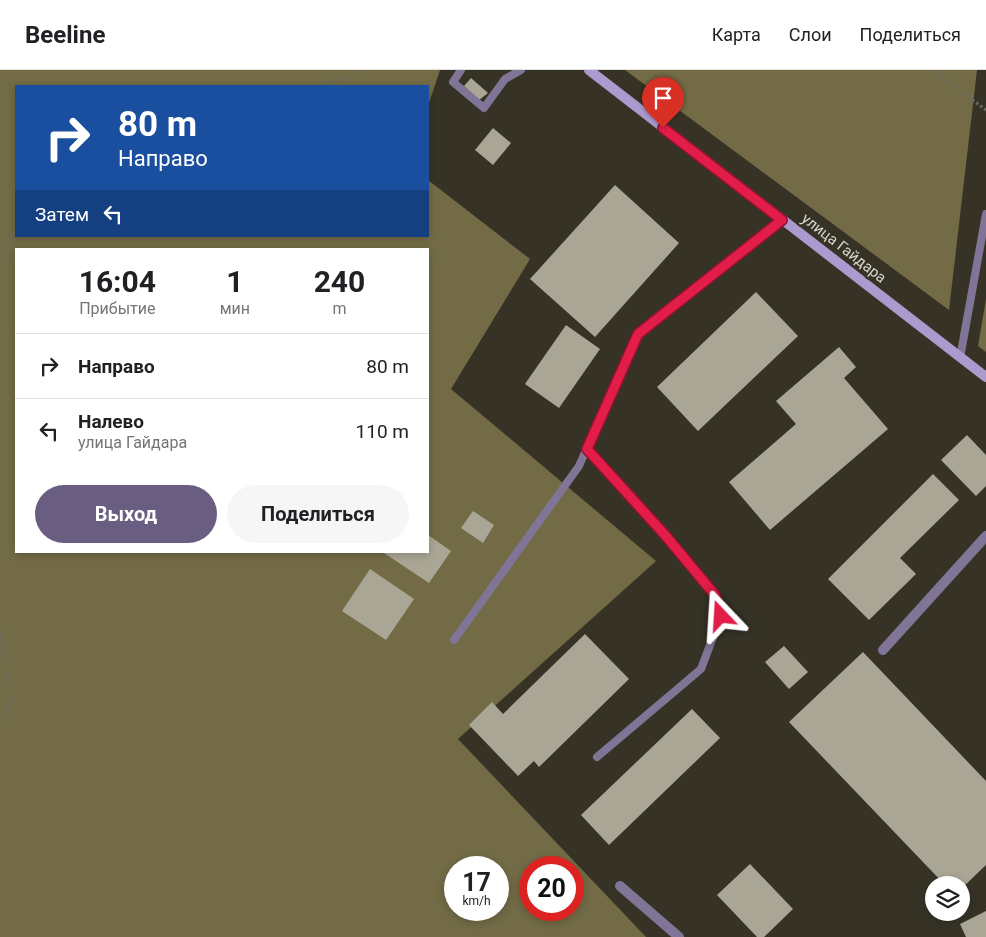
<!DOCTYPE html>
<html lang="ru">
<head>
<meta charset="utf-8">
<style>
  body { margin:0; font-family:Roboto,sans-serif; background:#f6f6f6; color:#202124; height:100vh; display:flex; flex-direction:column; font-size:19px; white-space:nowrap }
  * { box-sizing:border-box; margin:0 }
  p { font-size:16px; color:#757577 }
  .icon { flex:none; width:28px; height:28px; fill:none; stroke:currentColor; stroke-width:2; stroke-linecap:round; stroke-linejoin:round }
  .map { position:relative; flex:1; overflow:hidden }
  .details { position:absolute; left:15px; top:178px; width:414px; height:305px; display:flex; flex-direction:column; background:#fff; border-radius:0px; box-shadow:0 2px 8px #0003 }
  .details>* { flex:none }
  .guide { position:absolute; left:15px; top:15px; width:414px; height:152px; border-radius:0px; box-shadow:0 2px 8px #0003; background:#1a4fa0; color:#fff; overflow:hidden }
  .buttons { position:absolute; left:925px; top:806px; display:grid; gap:10px }
  .buttons a { display:grid; place-items:center; width:45px; height:45px; border-radius:50%; background:#fff; box-shadow:0 2px 8px #0003; font-size:25px }
  .speed { position:absolute; left:444px; top:786px; display:flex; gap:10px; font-size:25px; font-weight:700; text-align:center }
  .speed>* { display:grid; place-content:center; width:65px; height:65px; border-radius:50%; background:#fff; box-shadow:0 2px 8px #0003; line-height:1 }
  .speed small { font-size:12px; font-weight:400 }
  .speed .limit { border:8px solid #d22; background:#fff; color:#111 }
  .pin { position:absolute; display:grid; place-items:center; width:42px; height:42px; color:#fff; margin:-51px -21px; border-radius:50% 50% 50% 0; rotate:-45deg; box-shadow:0 0 5px #0007 }
  .pin .icon { rotate:45deg }
  .me { position:absolute; width:55px; margin:-28px; rotate:340deg; stroke-linejoin:round; filter:drop-shadow(0 0 4px #0008) }
  .turn { display:flex; align-items:center; gap:18px; height:105px; padding:0 20px; font-size:22px }
  .turn .icon { width:65px; height:65px; stroke-width:2.5 }
  .turn b { display:block; font-size:35px; line-height:42px }
  .then { display:flex; align-items:center; height:48px; padding:0 20px; background:#0003; gap:10px; font-size:19px }
  .eta { display:flex; justify-content:space-evenly; align-items:center; height:85px; text-align:center }
  .eta b { font-size:30px; font-weight:700; line-height:35px }
  .primary-button { display:flex; gap:10px; margin-top:auto; padding:10px 20px }
  .primary-button a { flex:1; height:58px; border-radius:30px; background:#695e81; color:#fff; font-size:20px; font-weight:700; line-height:58px; text-align:center }
  .primary-button a+a { background:#f6f6f6; color:#202124 }
  ul { padding:0; list-style:none }
  li { display:flex; align-items:center; gap:15px; height:65px; padding:0 20px; border-top:1px solid #e0e0e0 }
  li div { flex:1 }
  li b { display:block; font-size:19px }
  li em { font-style:normal }
  header { display:flex; align-items:center; gap:30px; box-sizing:border-box; height:70px; padding:0 25px; background:#fff; border-bottom:1px solid #e0e0e0 }
  header strong { font-size:24px }
  nav { display:flex; gap:28px; margin-inline-start:auto; font-size:18px }
  .map>svg:first-child { display:block }
  .forest { fill:#736b46; fill-rule:evenodd }
  .building { fill:#aaa696 }
  .lines { fill:none; stroke-linecap:round; stroke-linejoin:round }
  .path { stroke:#6c6a5e; stroke-width:3; stroke-dasharray:2.5 2.5; stroke-linecap:butt }
  .lane { stroke:#807597; stroke-width:8 }
  .street { stroke:#807597; stroke-width:10 }
  .secondary { stroke:#ac9acf; stroke-width:10 }
  .route-casing { stroke:#92132f; stroke-width:12 }
  .route { stroke:#e11d48; stroke-width:9 }
  .labels { text-anchor:middle; stroke-width:5; stroke-linejoin:round; paint-order:stroke }
  .street-label { font-size:15px; fill:#d7d6cd; stroke:#363326 }
</style>
</head>
<body>
<header>
<strong>Beeline</strong>
<nav><a>Карта</a><a>Слои</a><a>Поделиться</a></nav>
</header>
<div class="map">
<svg width="986" height="867" viewBox="0 0 986 867">
  <rect width="100%" height="100%" fill="#363326"/>
  <path class="forest" d="M0,0H440L428,36V16H16V166H428V110L530,189L451,319L656,491L458,669L646,867H0ZM16,179H428V481H16ZM455,798H498V840H455ZM530,798H572V840H530Z
    M625,0H977L949,240Z
    M986,229V282L978,276Z"/>
  <path class="building" d="M471,8L488,23L479,30L464,16Z
    M493,58L511,73L493,95L475,80Z
    M615,115L679,173L595,267L530,209Z
    M756,222L798,266L698,361L657,317Z
    M566,255L600,279L559,338L525,314Z
    M839,277L856,297L844,308L888,359L770,460L729,412L796,354L776,331Z
    M967,365L986,385V416L976,426L941,390Z
    M933,404L959,430L900,488L916,504L869,550L828,509Z
    M473,441L494,455L483,473L461,458Z
    M428,465L451,481L429,513L381,481H428Z
    M370,499L414,529L386,570L342,541Z
    M585,564L629,609L539,697L534,691L518,706L469,655L492,632L503,644Z
    M784,576L808,602L789,619L765,592Z
    M863,582L986,711V795L961,819V815H945L789,652Z
    M692,639L720,668L609,775L581,745Z
    M750,794L793,839L764,867H757L717,825Z
    M986,841V867H966L960,854Z"/>
  <g class="lines">
    <path class="path" d="M932,0L986,40
      M313,16L349,7L357,0
      M0,189L12,167L16,164
      M0,557L12,634L0,654"/>
    <path class="lane" d="M461,0L453,12L484,38L505,9L521,0
      M960,288L986,144
      M587,379L665,465L715,525L721,546L701,599L597,687
      M454,570L579,396L637,264L782,150"/>
    <path class="street" d="M883,580L986,466
      M620,816L679,867"/>
    <path class="secondary" d="M589,0L986,307"/>
  </g>
  <g class="lines">
    <g class="route-casing">
      <path id="route" d="M663,58L782,150L638,264L587,379L665,465L715,525L721,546"/>
    </g>
    <use href="#route" class="route"/>
  </g>
  <g class="labels">
    <g class="street-label">
      <text transform="translate(844 178) rotate(38)" y="5">улица Гайдара</text>
    </g>
  </g>
</svg>
<div class="buttons">
<a><svg class="icon" aria-label="layers" viewBox="0 0 24 24"><path d="M12 4l9 5-9 5-9-5zM3 14l9 5 9-5"/></svg></a>
</div>
<div class="speed"><div>17<small>km/h</small></div><div class="limit">20</div></div>
<div class="pin" style="left:663px;top:58px;background:#d93025"><svg class="icon" aria-label="arrive" viewBox="0 0 24 24"><path d="M6 21V4h12l-3 4 3 4H6"/></svg></div>
<svg class="me" style="left:721px;top:546px" viewBox="-20 -20 40 40"><path d="M0-17L14 15 0 8-14 15z" fill="#e11d48" stroke="#fff" stroke-width="4"/></svg>
<div class="guide">
<div class="turn"><svg class="icon" aria-label="right" viewBox="0 0 24 24"><path d="M7 20v-9h11M14 6l5 5-5 5"/></svg><div><b>80 m</b>Направо</div></div>
<div class="then">Затем<svg class="icon" aria-label="left" viewBox="0 0 24 24"><path d="M17 20v-9H6M10 6l-5 5 5 5"/></svg></div>
</div>
<section class="details">
<div class="eta">
<div><b>16:04</b><p>Прибытие</p></div>
<div><b>1</b><p>мин</p></div>
<div><b>240</b><p>m</p></div>
</div>
<ul>
<li><svg class="icon" aria-label="right" viewBox="0 0 24 24"><path d="M7 20v-9h11M14 6l5 5-5 5"/></svg><div><b>Направо</b></div><em>80 m</em></li>
<li><svg class="icon" aria-label="left" viewBox="0 0 24 24"><path d="M17 20v-9H6M10 6l-5 5 5 5"/></svg><div><b>Налево</b><p>улица Гайдара</p></div><em>110 m</em></li>
</ul>
<div class="primary-button"><a>Выход</a><a>Поделиться</a></div>
</section>
</div>
</body>
</html>
